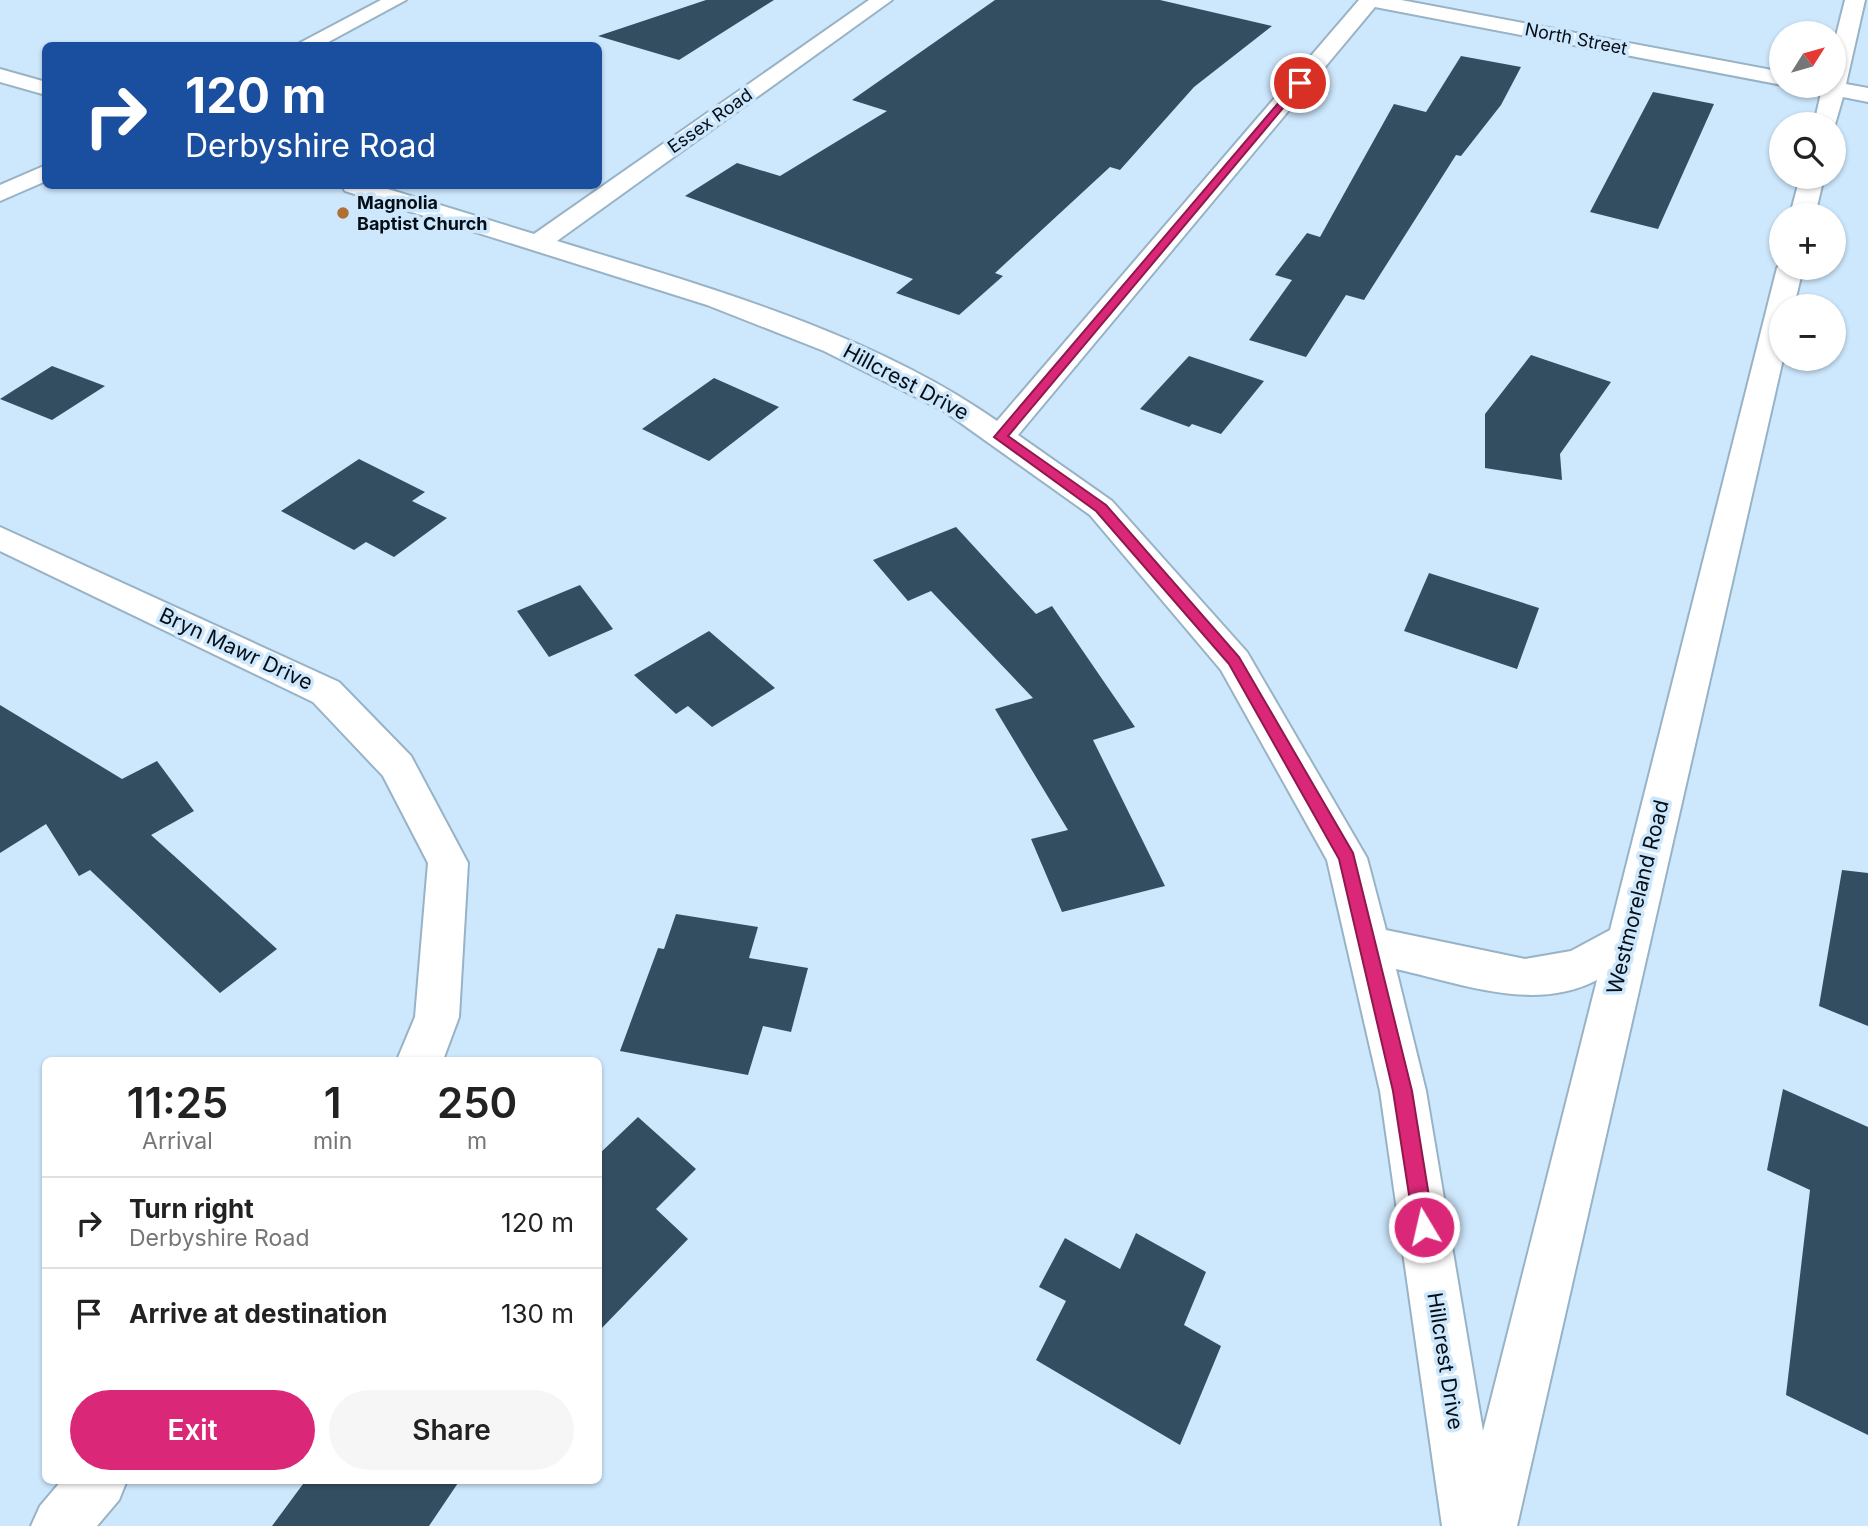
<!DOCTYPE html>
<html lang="en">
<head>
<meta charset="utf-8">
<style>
  body { margin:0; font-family:Inter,sans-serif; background:#f6f6f6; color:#222; height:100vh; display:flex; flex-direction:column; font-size:26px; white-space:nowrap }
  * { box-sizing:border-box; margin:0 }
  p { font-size:23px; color:#767676 }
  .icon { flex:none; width:38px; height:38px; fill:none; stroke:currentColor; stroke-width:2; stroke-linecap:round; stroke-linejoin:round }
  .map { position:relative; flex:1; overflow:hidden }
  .details { position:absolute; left:42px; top:1057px; width:560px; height:427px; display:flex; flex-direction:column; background:#fff; border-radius:10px; box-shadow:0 2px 5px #0004 }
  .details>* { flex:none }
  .hud { position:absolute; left:42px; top:42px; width:560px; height:147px; border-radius:10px; box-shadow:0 2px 5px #0004; background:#1a4fa0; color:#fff; overflow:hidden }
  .needle { width:46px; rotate:53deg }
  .buttons { position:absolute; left:1769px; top:21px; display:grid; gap:14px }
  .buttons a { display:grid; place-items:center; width:77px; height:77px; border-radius:50%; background:#fff; box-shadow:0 2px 5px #0004; font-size:35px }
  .pin { position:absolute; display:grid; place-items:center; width:60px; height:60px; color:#fff; margin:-30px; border:4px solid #fff; border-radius:50%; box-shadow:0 2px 7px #0007 }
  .me { position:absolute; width:77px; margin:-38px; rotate:351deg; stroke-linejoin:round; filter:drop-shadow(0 0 5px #0008) }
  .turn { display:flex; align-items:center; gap:24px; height:147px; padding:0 28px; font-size:32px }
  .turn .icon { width:91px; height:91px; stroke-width:2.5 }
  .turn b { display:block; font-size:49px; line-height:60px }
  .eta { display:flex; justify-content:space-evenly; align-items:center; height:119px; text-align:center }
  .eta b { font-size:42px; font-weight:600; line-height:49px }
  .primary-button { display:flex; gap:14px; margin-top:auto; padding:14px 28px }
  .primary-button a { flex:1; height:80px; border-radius:42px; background:#db2777; color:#fff; font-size:28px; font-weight:600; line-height:80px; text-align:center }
  .primary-button a+a { background:#f6f6f6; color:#222 }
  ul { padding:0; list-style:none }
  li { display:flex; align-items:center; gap:21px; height:91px; padding:0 28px; border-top:2px solid #e0e0e0 }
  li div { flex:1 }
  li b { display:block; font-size:26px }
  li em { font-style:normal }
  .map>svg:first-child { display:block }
  .building { fill:#344e61 }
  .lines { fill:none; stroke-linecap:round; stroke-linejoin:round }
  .minor-casing { stroke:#98b2c6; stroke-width:4 }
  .minor { fill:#fff; fill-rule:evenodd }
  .route { fill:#db2777; stroke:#8e194d; stroke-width:2 }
  .poi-dot { fill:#ae7035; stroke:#cde7fc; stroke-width:2.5 }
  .labels { text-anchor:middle; stroke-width:7; stroke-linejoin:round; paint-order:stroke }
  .far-street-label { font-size:18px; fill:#060e15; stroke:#cde7fc }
  .far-poi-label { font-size:18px; font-weight:bold; fill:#060e15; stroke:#cde7fc; text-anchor:start }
  .street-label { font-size:21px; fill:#060e15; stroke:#cde7fc }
</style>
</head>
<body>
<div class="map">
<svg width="1868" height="1526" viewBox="0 0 1868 1526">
  <rect width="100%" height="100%" fill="#cde7fc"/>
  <path class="building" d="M706,0H774L679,60L598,36Z
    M995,0H1160L1272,26L1194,87L1120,170L1110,167L995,273L1003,276L959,315L896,293L913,279L685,196L737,163L780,176L887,111L852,100Z
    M1461,56L1521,67L1501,105L1461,156L1456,155L1364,300L1346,295L1306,357L1249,340L1292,280L1275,275L1307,233L1320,237L1394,104L1426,112Z
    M1653,92L1714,104L1658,229L1590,212Z
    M1531,355L1611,382L1560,454L1562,480L1485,468V414Z
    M1189,356L1264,381L1221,434L1192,424L1189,427L1140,409Z
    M52,366L105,386L52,420L0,399Z
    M714,378L779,407L709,461L642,429Z
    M359,459L425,492L412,501L447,518L394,557L366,542L354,550L281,511Z
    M956,527L1036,614L1052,606L1135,727L1093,740L1165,886L1062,912L1031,839L1068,830L995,709L1033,698L931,591L908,601L873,560Z
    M1429,573L1539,608L1517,669L1404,631Z
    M580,585L613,629L549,657L517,611Z
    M709,631L775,688L712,727L688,706L676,714L634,675Z
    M0,705L122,779L157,761L194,811L151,835L277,949L220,993L90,870L79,876L46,824L0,853Z
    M1842,870L1868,873V1026L1819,1006Z
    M676,914L758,927L749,958L808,968L791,1032L763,1026L748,1075L620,1051L658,948L664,949Z
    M1783,1089L1868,1127V1435L1786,1395L1810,1190L1767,1170Z
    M638,1117L696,1169L656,1209L688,1239L598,1332V1155Z
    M1136,1233L1206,1272L1184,1325L1221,1346L1180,1445L1036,1360L1066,1301L1039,1287L1065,1238L1120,1269Z
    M306,1480H460L429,1526H272Z"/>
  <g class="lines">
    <g class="minor-casing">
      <path id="minor" d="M381,0H406L321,46H294Z
        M869,0H892L557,241C704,286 870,332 997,421L1359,0H1401L1782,72V85L1375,7L1018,435L1112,501L1247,652L1367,858L1386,930L1525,959L1571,951L1610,930L1777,268L1782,262V268H1803L1794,306H1782L1783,359L1517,1526H1442L1380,1091L1327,860L1221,670L1090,515L944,411L824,351L707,305L345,191L342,186H378L534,234ZM1396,969C1460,983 1534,1013 1597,980L1483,1431L1426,1091Z
        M1845,0H1865L1846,84L1868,88V102L1843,97L1834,128V124H1814L1821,93L1810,91L1807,86H1834V44Z
        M0,69L46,82V95L0,82Z
        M46,165V181L0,201V185Z
        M1800,177H1824L1815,215H1790Z
        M0,527L339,682L411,756L468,863L459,1017L443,1060H397L415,1017L428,863L383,776L313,702L0,551Z
        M62,1480H127L119,1500L97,1526H31L40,1506Z"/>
    </g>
    <use href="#minor" class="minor"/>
  </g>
  <path class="route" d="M1297,81L1304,83L1008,436L1106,505L1239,657L1353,853L1412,1091L1434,1227L1431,1234L1424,1237L1417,1234L1414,1227L1393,1091L1339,859L1229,664L1096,511L994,437Z"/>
  <circle class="poi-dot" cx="343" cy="213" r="7"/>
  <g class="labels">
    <g class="far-street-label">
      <text transform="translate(1576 39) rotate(11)" y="6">North Street</text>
      <text transform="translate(710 121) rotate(-35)" y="6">Essex Road</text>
    </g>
    <g class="far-poi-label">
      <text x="357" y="209">Magnolia<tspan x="357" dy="21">Baptist Church</tspan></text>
    </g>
    <g class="street-label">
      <text transform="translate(906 382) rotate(28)" y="7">Hillcrest Drive</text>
      <text transform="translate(236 649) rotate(25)" y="7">Bryn Mawr Drive</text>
      <text transform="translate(1638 897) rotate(-76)" y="7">Westmoreland Road</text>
      <text transform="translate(1445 1361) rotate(81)" y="7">Hillcrest Drive</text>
    </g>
  </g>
</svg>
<div class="buttons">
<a><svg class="needle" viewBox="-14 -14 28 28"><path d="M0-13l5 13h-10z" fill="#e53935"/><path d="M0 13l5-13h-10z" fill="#767676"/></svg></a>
<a><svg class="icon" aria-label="search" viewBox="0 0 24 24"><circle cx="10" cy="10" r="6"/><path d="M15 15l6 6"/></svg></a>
<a>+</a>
<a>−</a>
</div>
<div class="pin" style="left:1300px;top:83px;background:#d93025"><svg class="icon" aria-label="arrive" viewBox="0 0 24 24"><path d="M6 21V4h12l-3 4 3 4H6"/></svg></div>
<svg class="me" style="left:1424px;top:1227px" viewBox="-20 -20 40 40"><circle r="17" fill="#db2777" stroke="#fff" stroke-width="3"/><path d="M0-11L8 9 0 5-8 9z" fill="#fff"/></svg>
<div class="hud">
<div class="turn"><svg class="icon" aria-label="right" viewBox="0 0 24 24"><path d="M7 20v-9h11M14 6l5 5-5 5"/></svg><div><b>120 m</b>Derbyshire Road</div></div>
</div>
<section class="details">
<div class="eta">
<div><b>11:25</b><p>Arrival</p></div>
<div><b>1</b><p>min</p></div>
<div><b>250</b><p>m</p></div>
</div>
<ul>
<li><svg class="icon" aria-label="right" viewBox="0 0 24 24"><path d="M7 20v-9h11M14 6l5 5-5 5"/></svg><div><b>Turn right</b><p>Derbyshire Road</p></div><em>120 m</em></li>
<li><svg class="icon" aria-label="arrive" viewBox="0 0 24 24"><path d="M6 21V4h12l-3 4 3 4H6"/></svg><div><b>Arrive at destination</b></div><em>130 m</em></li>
</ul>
<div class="primary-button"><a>Exit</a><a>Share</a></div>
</section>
</div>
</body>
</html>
